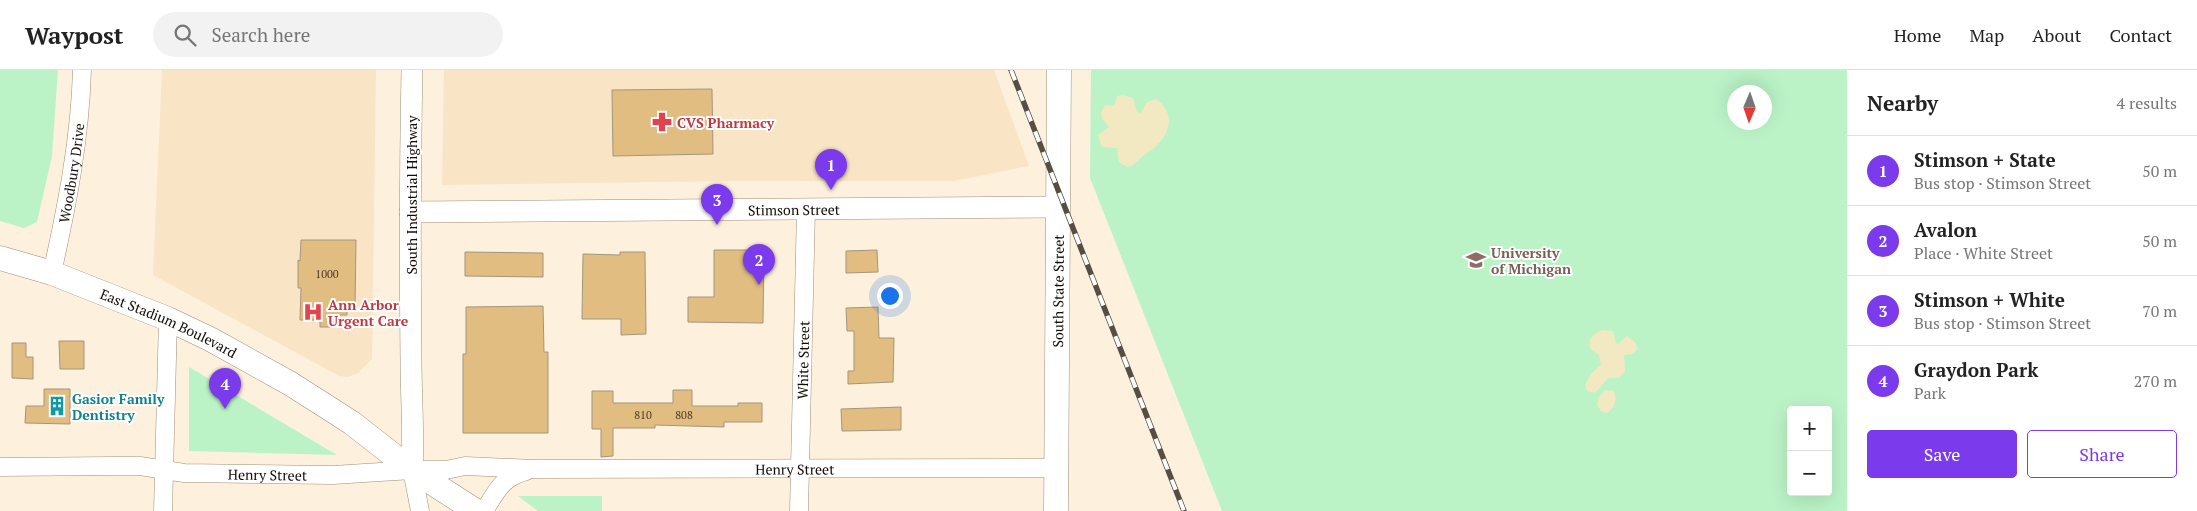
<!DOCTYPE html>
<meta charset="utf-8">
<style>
body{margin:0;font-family:"PT Serif",serif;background:#f2f2f2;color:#222}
.controls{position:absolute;right:15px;bottom:15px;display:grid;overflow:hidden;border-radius:5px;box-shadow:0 5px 20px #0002}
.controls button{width:45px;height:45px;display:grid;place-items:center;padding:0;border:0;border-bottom:1px solid #e0e0e0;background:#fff;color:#222;font:25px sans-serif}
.compass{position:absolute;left:1727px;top:15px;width:45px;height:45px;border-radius:50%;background:#fff;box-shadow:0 5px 20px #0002;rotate:182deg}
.you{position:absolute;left:889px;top:225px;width:18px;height:18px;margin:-12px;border:4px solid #fff;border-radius:50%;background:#1a73e8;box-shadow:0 0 0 8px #1a73e833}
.badge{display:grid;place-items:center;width:32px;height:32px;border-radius:50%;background:#7c3aed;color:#fff;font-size:16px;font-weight:700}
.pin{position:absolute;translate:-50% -41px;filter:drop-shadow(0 1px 2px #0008)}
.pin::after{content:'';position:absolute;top:26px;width:18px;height:15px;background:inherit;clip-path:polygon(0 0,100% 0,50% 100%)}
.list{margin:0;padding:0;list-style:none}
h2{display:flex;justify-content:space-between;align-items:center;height:65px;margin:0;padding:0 20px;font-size:21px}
h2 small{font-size:16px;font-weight:400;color:#767676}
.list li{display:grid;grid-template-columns:32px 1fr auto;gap:15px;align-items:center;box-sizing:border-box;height:70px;padding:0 20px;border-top:1px solid #e0e0e0}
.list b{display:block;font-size:19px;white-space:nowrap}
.list p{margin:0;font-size:16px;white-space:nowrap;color:#767676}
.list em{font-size:16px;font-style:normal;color:#767676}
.actions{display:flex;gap:10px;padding:15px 20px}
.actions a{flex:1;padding:11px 0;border:1px solid #7c3aed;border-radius:5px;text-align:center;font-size:18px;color:#7c3aed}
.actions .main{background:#7c3aed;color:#fff}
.icon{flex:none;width:28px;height:28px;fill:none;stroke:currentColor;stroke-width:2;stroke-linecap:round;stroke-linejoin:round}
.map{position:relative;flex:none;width:1847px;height:441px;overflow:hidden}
header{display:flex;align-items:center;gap:30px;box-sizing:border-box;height:70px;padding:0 25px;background:#fff;border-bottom:1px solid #e0e0e0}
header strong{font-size:24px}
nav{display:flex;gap:28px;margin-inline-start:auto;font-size:18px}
.search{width:350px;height:45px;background:#f2f2f2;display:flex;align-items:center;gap:12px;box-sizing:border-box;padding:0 18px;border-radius:28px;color:#767676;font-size:19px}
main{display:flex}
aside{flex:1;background:#fff}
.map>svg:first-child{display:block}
.built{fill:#f9e5c5}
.green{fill:#bbf3c7;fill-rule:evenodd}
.sand{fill:#f2e9c3}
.building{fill:#e2bd81;stroke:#a3957e}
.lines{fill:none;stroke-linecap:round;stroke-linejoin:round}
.minor-casing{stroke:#9e8f78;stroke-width:19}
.tertiary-casing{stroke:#9e8f78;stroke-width:22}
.secondary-casing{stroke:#9e8f78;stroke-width:25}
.minor{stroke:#fff;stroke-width:18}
.tertiary{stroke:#fff;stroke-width:21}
.secondary{stroke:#fff;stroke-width:24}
.rail-casing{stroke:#564e43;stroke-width:5.5}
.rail{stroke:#fff;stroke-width:4;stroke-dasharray:11;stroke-linecap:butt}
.labels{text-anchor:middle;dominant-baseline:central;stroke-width:4;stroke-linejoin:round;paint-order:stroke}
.number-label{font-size:11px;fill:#463824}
.health-label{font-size:14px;font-weight:bold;fill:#be3a42;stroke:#fff;text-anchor:start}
.street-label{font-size:14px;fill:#120c05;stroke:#fff}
.education-label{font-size:14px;font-weight:bold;fill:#785e54;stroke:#fff;text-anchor:start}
.culture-label{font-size:14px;font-weight:bold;fill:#0d838f;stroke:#fff;text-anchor:start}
</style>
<header>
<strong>Waypost</strong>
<div class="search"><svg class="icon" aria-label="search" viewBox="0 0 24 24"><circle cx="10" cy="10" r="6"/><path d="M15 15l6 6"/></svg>Search here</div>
<nav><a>Home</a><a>Map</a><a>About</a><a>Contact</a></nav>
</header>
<main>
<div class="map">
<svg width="1847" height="441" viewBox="0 0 1847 441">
<rect width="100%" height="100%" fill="#fdf0dc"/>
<path class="built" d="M162,0H376L372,289L358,303L348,307L339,306L153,205Z
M444,0H994L1029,96L954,111H731L442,115Z"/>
<path class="green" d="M0,0H58L52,86L37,152L24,158L0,151Z
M1091,0H1847V441H1222L1090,108ZM1734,22H1764V52H1734ZM1791,340H1828V422H1791Z
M189,297L337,385L189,381Z
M518,426H602V441H538Z"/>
<path class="sand" d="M1123,25L1133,28L1137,41L1140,44L1147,32L1156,29C1175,42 1171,62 1156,76C1152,80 1147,82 1143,86C1137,91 1136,95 1127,97L1119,92L1117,78L1102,77L1098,65L1109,57L1102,49L1101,43L1105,35L1112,36L1115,34L1117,26Z
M1603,260L1613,261L1616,273L1618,274L1627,266L1635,272L1638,279L1632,284L1624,285L1625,301L1619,308H1608L1595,323L1587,321L1585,315L1591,304L1601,294L1599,285L1590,278C1587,268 1595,263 1603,260Z
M1605,320L1614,321C1617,330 1615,338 1607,343L1601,341L1597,335L1599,327Z"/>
<path class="building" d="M712,19L713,84L613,86L612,20Z
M301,170H356L355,238L347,237V245H337L336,257H320V250H300L301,218H298V190L300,191Z
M714,180H764L763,253L688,252V227H714Z
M877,180L878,202L846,203V181Z
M465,182L543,183V207L465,206Z
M620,182H645L646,264L621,265V249H582L583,184L620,185Z
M543,236L544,282H548V363H463V284H466V237Z
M878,237L879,268H894L893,312L848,314V301H854V261H847L846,238Z
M59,271H84V299H60Z
M12,273H26V287H33V309L12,308Z
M44,319H70V354L25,353L26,336H44Z
M673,320H692V336H738V333H762V352H724V357L655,355V358H613V386L601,387V359H592V321H613V333H673Z
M901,337V360L842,361L841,339Z"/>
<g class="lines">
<defs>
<g id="minor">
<path id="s1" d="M52,203C67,136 80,69 82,0"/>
<path id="s2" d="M0,397L112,396H140L184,403L333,405L412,400H446L465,396L534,399L1057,398"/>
<path d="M412,400L420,441"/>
<path d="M163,441L168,249"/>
<path d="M484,441C497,421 501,408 526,401"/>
<path id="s3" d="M799,441L806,139"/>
</g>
<g id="tertiary">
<path d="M412,0C410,97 410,193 411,290C411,326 414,363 412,400"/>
<path id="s4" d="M410,142L1058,137"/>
</g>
<g id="secondary">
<path id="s5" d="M0,188L52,203L168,249L210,269L291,314L352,353L412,400L476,441"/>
<path id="s6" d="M1056,441L1059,0"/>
</g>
</defs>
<use href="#minor" class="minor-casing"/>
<use href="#tertiary" class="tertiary-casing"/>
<use href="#secondary" class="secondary-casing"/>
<use href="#minor" class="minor"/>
<use href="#tertiary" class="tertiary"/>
<use href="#secondary" class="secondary"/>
<defs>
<path id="rail" d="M1011,0L1184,441"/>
</defs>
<use href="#rail" class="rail-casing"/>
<use href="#rail" class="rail"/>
</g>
<defs>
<symbol id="pharmacy-bare" viewBox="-9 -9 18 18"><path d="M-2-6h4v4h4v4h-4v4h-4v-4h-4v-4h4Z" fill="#e0444e" stroke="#fff" stroke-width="2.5" paint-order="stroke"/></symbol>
<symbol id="university-bare" viewBox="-9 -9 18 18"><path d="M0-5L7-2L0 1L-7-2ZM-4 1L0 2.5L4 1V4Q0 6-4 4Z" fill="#8d6e63" stroke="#fff" stroke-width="2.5" paint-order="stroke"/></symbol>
<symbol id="hospital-bare" viewBox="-9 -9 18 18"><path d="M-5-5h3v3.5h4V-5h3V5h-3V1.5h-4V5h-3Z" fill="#e0444e" stroke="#fff" stroke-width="2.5" paint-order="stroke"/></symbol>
<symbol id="building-bare" viewBox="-9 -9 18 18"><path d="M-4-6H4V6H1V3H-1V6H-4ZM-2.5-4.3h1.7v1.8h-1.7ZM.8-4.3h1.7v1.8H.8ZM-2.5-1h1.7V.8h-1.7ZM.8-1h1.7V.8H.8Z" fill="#0f9aa8" stroke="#fff" stroke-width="2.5" paint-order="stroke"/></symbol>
</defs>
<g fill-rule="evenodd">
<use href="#pharmacy-bare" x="648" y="38" width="28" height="28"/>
<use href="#university-bare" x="1462" y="176" width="28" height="28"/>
<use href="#hospital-bare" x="299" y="228" width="28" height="28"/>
<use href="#building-bare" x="43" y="322" width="28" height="28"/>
</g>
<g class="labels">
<g class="number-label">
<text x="327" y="204">1000</text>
<text x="643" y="345">810</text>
<text x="684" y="345">808</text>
</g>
<g class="health-label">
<text x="677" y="52">CVS Pharmacy</text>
<text x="328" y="234">Ann Arbor<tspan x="328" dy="16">Urgent Care</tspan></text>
</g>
<g class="street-label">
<text stroke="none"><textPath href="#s1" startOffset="102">Woodbury Drive</textPath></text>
<text transform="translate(411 125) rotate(-90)">South Industrial Highway</text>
<text stroke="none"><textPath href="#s4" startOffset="384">Stimson Street</textPath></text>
<text stroke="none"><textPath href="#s6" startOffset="220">South State Street</textPath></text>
<text stroke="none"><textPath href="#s5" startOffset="181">East Stadium Boulevard</textPath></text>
<text stroke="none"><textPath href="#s3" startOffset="151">White Street</textPath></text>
<text stroke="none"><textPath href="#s2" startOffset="796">Henry Street</textPath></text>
<text stroke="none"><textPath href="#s2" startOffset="268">Henry Street</textPath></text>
</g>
<g class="education-label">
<text x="1491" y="182">University<tspan x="1491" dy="16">of Michigan</tspan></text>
</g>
<g class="culture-label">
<text x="72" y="328">Gasior Family<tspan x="72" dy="16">Dentistry</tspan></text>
</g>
</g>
</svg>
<div class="controls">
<button>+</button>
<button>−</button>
</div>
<svg class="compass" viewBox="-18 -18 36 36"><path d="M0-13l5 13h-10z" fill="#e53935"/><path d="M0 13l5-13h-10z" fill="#767676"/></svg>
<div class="you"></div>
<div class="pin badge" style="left:831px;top:120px">1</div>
<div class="pin badge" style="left:759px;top:215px">2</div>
<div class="pin badge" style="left:717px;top:155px">3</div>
<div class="pin badge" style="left:225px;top:339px">4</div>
</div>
<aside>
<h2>Nearby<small>4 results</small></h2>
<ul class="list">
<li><span class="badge">1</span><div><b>Stimson + State</b><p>Bus stop · Stimson Street</p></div><em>50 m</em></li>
<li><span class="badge">2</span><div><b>Avalon</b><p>Place · White Street</p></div><em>50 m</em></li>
<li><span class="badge">3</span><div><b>Stimson + White</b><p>Bus stop · Stimson Street</p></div><em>70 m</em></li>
<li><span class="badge">4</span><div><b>Graydon Park</b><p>Park</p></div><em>270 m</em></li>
</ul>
<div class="actions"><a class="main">Save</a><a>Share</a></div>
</aside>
</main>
